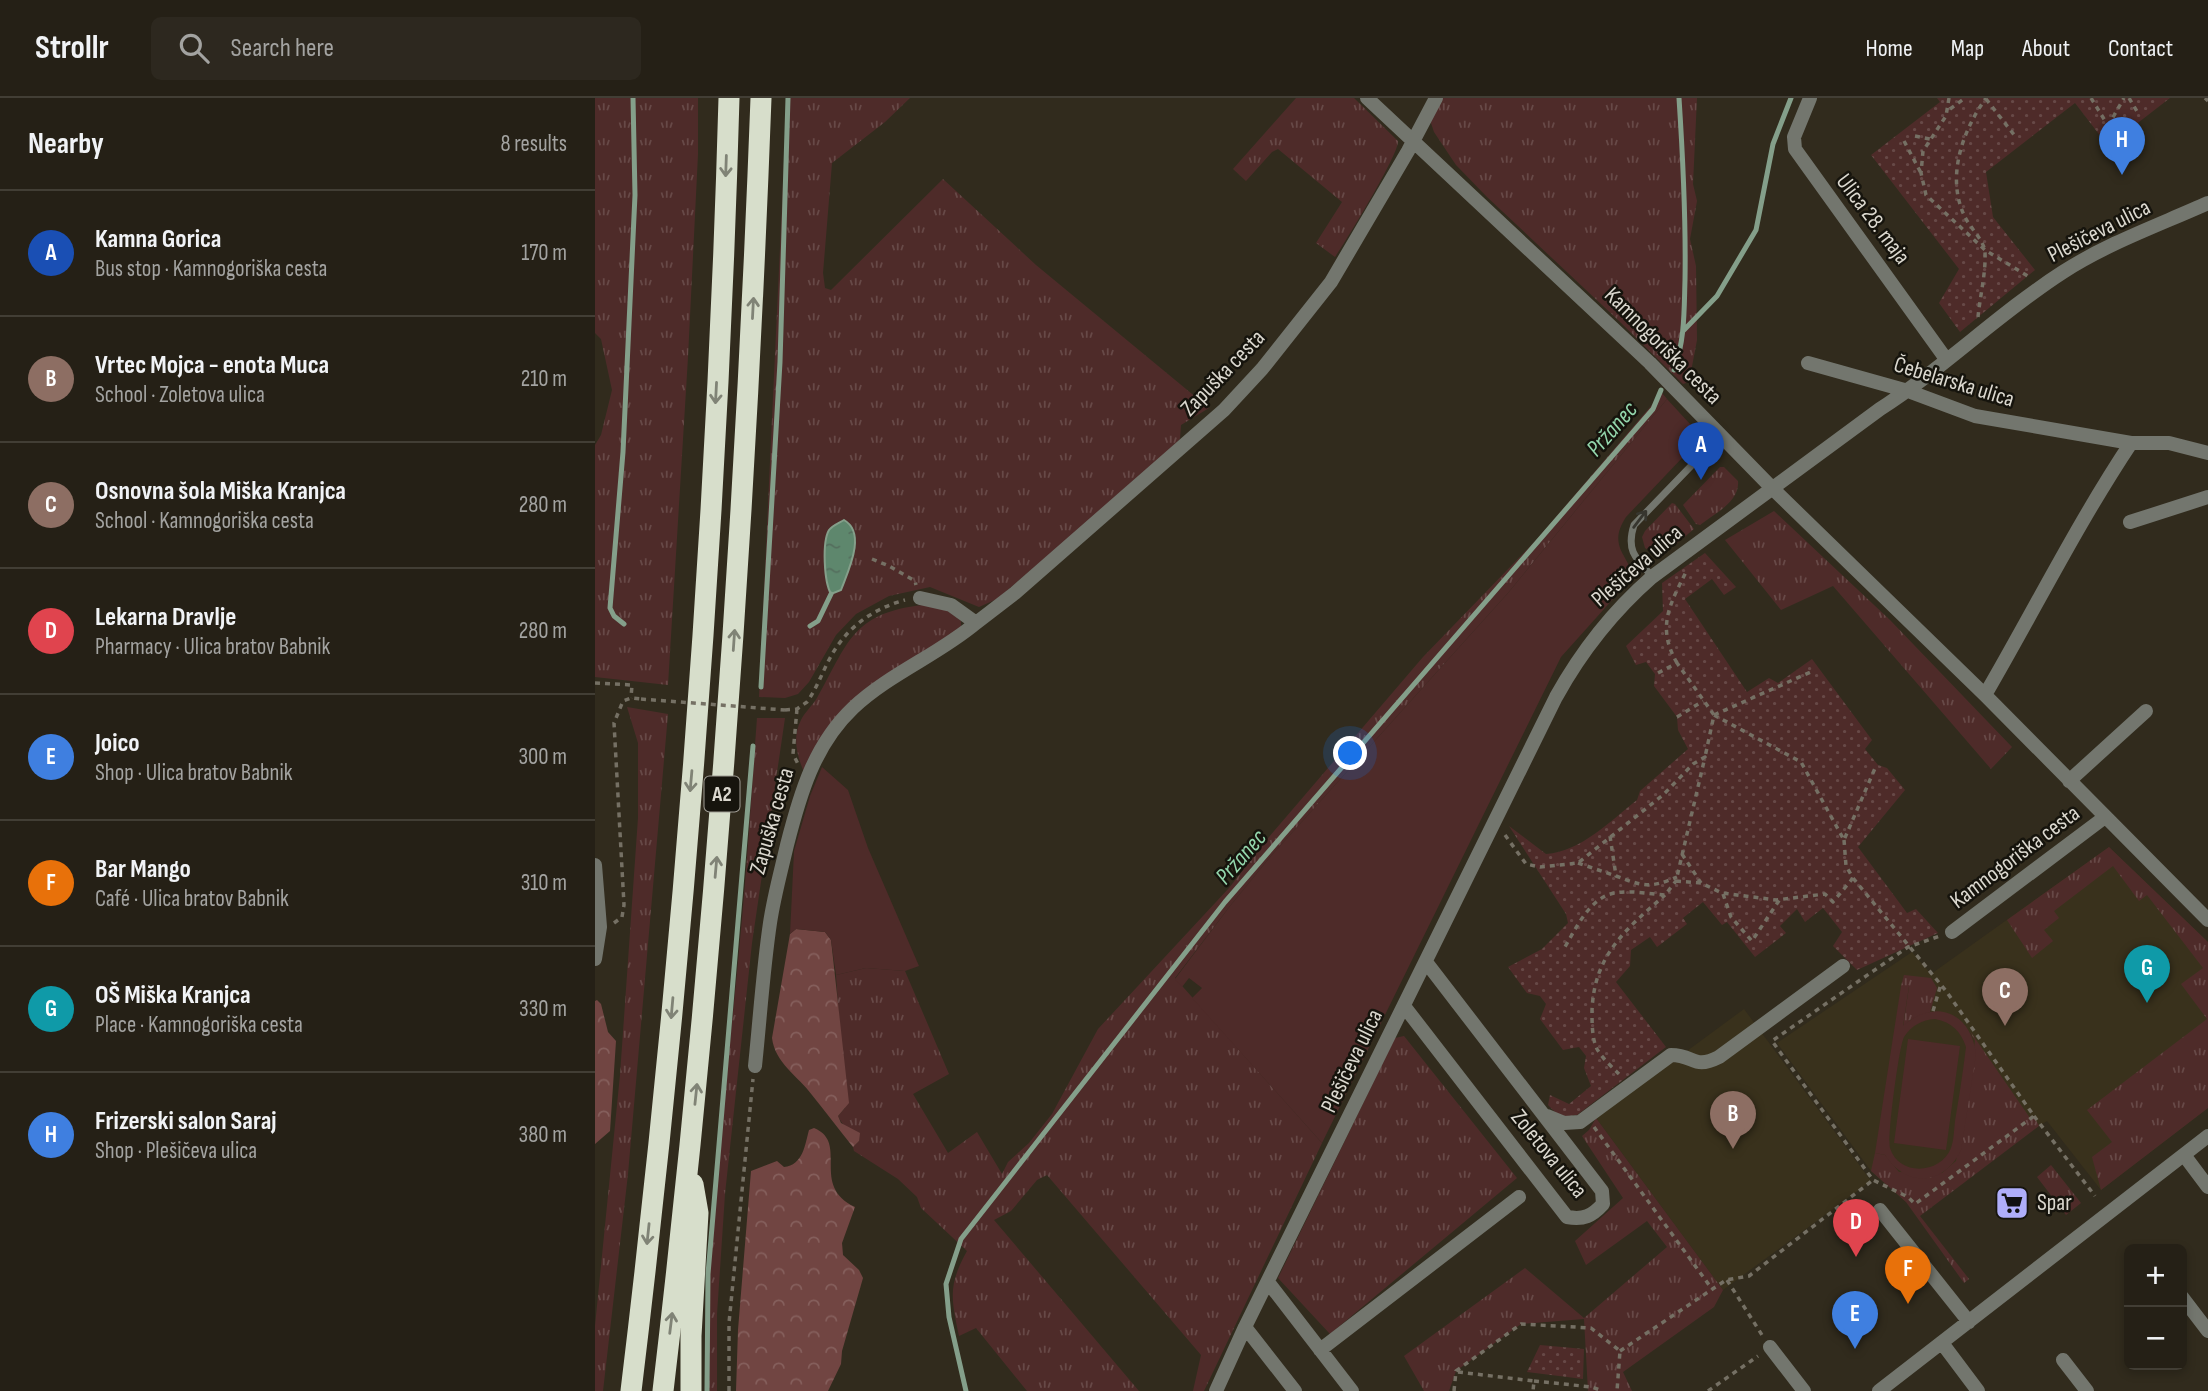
<!DOCTYPE html>
<meta charset="utf-8">
<style>
body{margin:0;font-family:"Sofia Sans Condensed",sans-serif;background:#2d281f;color:#f1f3f6}
.controls{position:absolute;right:21px;bottom:21px;display:grid;overflow:hidden;border-radius:10px;box-shadow:0 4px 10px #0003}
.controls button{width:63px;height:63px;display:grid;place-items:center;padding:0;border:0;border-bottom:2px solid #423e35;background:#252016;color:#f1f3f6;font:35px sans-serif}
.you{position:absolute;left:756px;top:656px;width:24px;height:24px;margin:-18px;border:5px solid #fff;border-radius:50%;background:#1a73e8;box-shadow:0 0 0 10px #1a73e833}
.badge{display:grid;place-items:center;width:46px;height:46px;border-radius:50%;background:#afaefa;color:#fff;font-size:23px;font-weight:700}
.pin{position:absolute;translate:-50% -58px;filter:drop-shadow(0 2px 4px #0008)}
.pin::after{content:'';position:absolute;top:37px;width:24px;height:21px;background:inherit;clip-path:polygon(0 0,100% 0,50% 100%)}
.list{margin:0;padding:0;list-style:none}
h2{display:flex;justify-content:space-between;align-items:center;height:91px;margin:0;padding:0 28px;font-size:30px}
h2 small{font-size:23px;font-weight:400;color:#a3a3a1}
.list li{display:grid;grid-template-columns:46px 1fr auto;gap:21px;align-items:center;box-sizing:border-box;height:126px;padding:0 28px;border-top:2px solid #423e35}
.list b{display:block;font-size:26px;white-space:nowrap}
.list p{margin:0;font-size:23px;white-space:nowrap;color:#a3a3a1}
.list em{font-size:23px;font-style:normal;color:#a3a3a1}
.icon{flex:none;width:38px;height:38px;fill:none;stroke:currentColor;stroke-width:2;stroke-linecap:round;stroke-linejoin:round}
.map{position:relative;flex:none;width:1613px;height:1293px;overflow:hidden}
header{display:flex;align-items:center;gap:42px;box-sizing:border-box;height:98px;padding:0 35px;background:#252016;border-bottom:2px solid #423e35}
header strong{font-size:33px}
nav{display:flex;gap:38px;margin-inline-start:auto;font-size:24px}
.search{width:490px;height:63px;background:#2d281f;display:flex;align-items:center;gap:18px;box-sizing:border-box;padding:0 24px;border-radius:10px;color:#a3a3a1;font-size:26px}
main{display:flex}
aside{flex:1;background:#252016}
.map>svg:first-child{display:block}
.built{fill:#39311c}
.grass{fill:url(#grass-tufts)}
.forest{fill:url(#forest-crowns)}
.park{fill:url(#park-dots)}
.garden{fill:#4e2b29;fill-rule:evenodd}
.water{fill:url(#water-ripples);stroke:#849f8a;stroke-width:2}
.lines{fill:none;stroke-linecap:round;stroke-linejoin:round}
.stream{stroke:#849f8a;stroke-width:5}
.path{stroke:#757064;stroke-width:3.5;stroke-dasharray:5 5;stroke-linecap:butt}
.service{stroke:#73766e;stroke-width:7}
.minor{stroke:#73766e;stroke-width:14}
.motorway{stroke:#d7decb;stroke-width:21}
.path-bridge{stroke:#757064;stroke-width:3.5;stroke-dasharray:5 5;stroke-linecap:butt}
.oneway{stroke:#808376}
.oneway2{stroke:#37362f}
.labels{text-anchor:middle;dominant-baseline:central;stroke-width:5;stroke-linejoin:round;paint-order:stroke}
.shield{fill:#16140d;stroke:#a09d95;stroke-width:2}
.shield-label{font-size:21px;font-weight:bold;fill:#dbd8cf}
.street-label{font-size:23px;fill:#dbd8cf;stroke:#16140d}
.poi-label{font-size:23px;fill:#dbd8cf;stroke:#16140d;text-anchor:start}
.water-label{font-size:24px;font-style:italic;fill:#94d7ad;stroke:#16140d}
</style>
<header>
<strong>Strollr</strong>
<div class="search"><svg class="icon" aria-label="search" viewBox="0 0 24 24"><circle cx="10" cy="10" r="6"/><path d="M15 15l6 6"/></svg>Search here</div>
<nav><a>Home</a><a>Map</a><a>About</a><a>Contact</a></nav>
</header>
<main>
<aside>
<h2>Nearby<small>8 results</small></h2>
<ul class="list">
<li><span class="badge" style="background:#1a4fb4">A</span><div><b>Kamna Gorica</b><p>Bus stop · Kamnogoriška cesta</p></div><em>170 m</em></li>
<li><span class="badge" style="background:#8d6e63">B</span><div><b>Vrtec Mojca - enota Muca</b><p>School · Zoletova ulica</p></div><em>210 m</em></li>
<li><span class="badge" style="background:#8d6e63">C</span><div><b>Osnovna šola Miška Kranjca</b><p>School · Kamnogoriška cesta</p></div><em>280 m</em></li>
<li><span class="badge" style="background:#e0444e">D</span><div><b>Lekarna Dravlje</b><p>Pharmacy · Ulica bratov Babnik</p></div><em>280 m</em></li>
<li><span class="badge" style="background:#3f7fe0">E</span><div><b>Joico</b><p>Shop · Ulica bratov Babnik</p></div><em>300 m</em></li>
<li><span class="badge" style="background:#e8710a">F</span><div><b>Bar Mango</b><p>Café · Ulica bratov Babnik</p></div><em>310 m</em></li>
<li><span class="badge" style="background:#0f9aa8">G</span><div><b>OŠ Miška Kranjca</b><p>Place · Kamnogoriška cesta</p></div><em>330 m</em></li>
<li><span class="badge" style="background:#3f7fe0">H</span><div><b>Frizerski salon Saraj</b><p>Shop · Plešičeva ulica</p></div><em>380 m</em></li>
</ul>
</aside>
<div class="map">
<svg width="1613" height="1293" viewBox="0 0 1613 1293">
<defs>
<pattern id="grass-tufts" width="24" height="20" patternUnits="userSpaceOnUse" patternTransform="scale(1.75)"><rect width="24" height="20" fill="#4e2b29"/><path d="M3 7l-1-3M5 7V3M7 7l1-3M15 17l-1-3M17 17v-4M19 17l1-3" fill="none" stroke="#674947"/></pattern>
<pattern id="forest-crowns" width="20" height="18" patternUnits="userSpaceOnUse" patternTransform="scale(1.75)"><rect width="20" height="18" fill="#714542"/><path d="M2 6a3 3 0 1 1 6 0M12 15a3 3 0 1 1 6 0" fill="none" stroke="#855f5c"/></pattern>
<pattern id="park-dots" width="8" height="8" patternUnits="userSpaceOnUse" patternTransform="scale(1.75)"><rect width="8" height="8" fill="#4e2b29"/><path d="M2 2h.1M6 6h.1" fill="none" stroke="#674947" stroke-width="1.8" stroke-linecap="round"/></pattern>
<pattern id="water-ripples" width="26" height="14" patternUnits="userSpaceOnUse" patternTransform="scale(1.75)"><rect width="26" height="14" fill="#5e876d"/><path d="M2 4q2-2 4 0t4 0M15 11q2-2 4 0t4 0" fill="none" stroke="#546e5d"/></pattern>
</defs>
<rect width="100%" height="100%" fill="#312b1d"/>
<path class="built" d="M1514,749L1613,844V1010L1506,1092L1452,1023L1444,1028L1439,1018L1317,1108L1311,1104L1276,1073L1182,945L1317,854L1336,876Z
M1149,911L1276,1083L1128,1192L1001,1020Z"/>
<path class="grass" d="M0,0H103V56L93,259L73,587L0,579V347L6,337L17,292L6,241L0,235Z
M192,0H315L290,24L237,65L228,175L230,190L236,192L348,81L441,167L614,310L586,327L585,341L548,377L402,501L384,509L335,489L294,498L261,516L241,537L214,584L203,596L190,600L164,599Z
M701,0H759L803,43C804,56 751,143 740,159L721,145L747,104L683,51L677,54L651,83L638,71Z
M846,0H1102L1098,86L1102,103L1095,141L1101,168L1102,242L1094,284L1088,286L1023,222L892,99L861,67L839,34L835,22Z
M1067,295L1072,301L913,495L676,758L635,808L580,880L727,1045L609,1293H598L606,1257L452,1077L442,1082L416,1113L399,1122L544,1293H432L381,1230L364,1238C356,1200 353,1187 372,1153L326,1110L322,1099L303,1081L259,1053L258,1049L264,1043C257,1034 247,1028 243,1018L250,1010L241,877L271,870L310,873L354,976L318,996L353,1055L382,1034L407,1076L413,1064L434,1045L457,1016L503,931L634,790L674,739L828,559L942,441Z
M1125,369H1129L1143,383C1145,404 1120,415 1105,427L1101,426L1088,407Z
M1077,405L1080,406L1099,431C1085,442 1067,463 1050,450L1047,439L1050,433Z
M1179,413L1295,522L1417,649L1396,671L1238,488L1186,512L1130,442Z
M328,507L353,513L366,523V530L279,586L209,674C202,658 197,639 206,622C210,614 217,608 222,600C253,546 256,515 328,507Z
M32,609L73,616L33,1076L8,1293H0V1228L25,977L43,720V645Z
M162,620H190L157,845L130,1096L122,1216V1293H112C111,1135 133,979 147,821C153,754 157,687 162,620Z
M1514,749L1613,844V1010L1506,1092L1497,1059L1517,1044L1492,1012L1612,921L1586,886L1608,870L1552,797L1544,803L1518,768L1459,813L1464,820L1449,832L1458,843L1437,860L1412,822Z
M1309,877L1336,880L1342,890L1335,914L1315,922L1308,930L1314,889L1306,888Z
M1375,933L1435,1020L1439,1018L1444,1028L1325,1118L1374,1181L1369,1185L1311,1104L1276,1073L1280,1055L1290,1057L1304,1074L1347,1075L1361,1063L1380,943Z
M809,938L922,1080L735,1236L683,1180L800,940Z
M1001,1020L1128,1192L1119,1209L1028,1274L1037,1293H993L989,1221L926,1226L861,1273L854,1293H829L809,1258L930,1170L989,1220L1072,1149L1052,1123L991,1167L980,1143L1028,1100L987,1038L994,1032Z
M1456,1067L1486,1105L1471,1117L1442,1079Z"/>
<path class="forest" d="M201,831L230,834L236,842L254,1005L243,1018L246,1025L265,1035L264,1043L258,1049C244,1032 231,1014 217,997C203,978 180,965 177,940L195,836Z
M2,902L6,906L13,934L21,943L15,1033L0,1046V903Z
M219,1030C255,1045 214,1087 260,1109L247,1145L248,1157L264,1172L268,1180L247,1253L246,1266L233,1293H141L143,1232L156,1073L182,1063L189,1069C208,1067 210,1047 214,1032Z"/>
<path class="park" d="M1342,0H1575L1513,48L1480,5L1391,74L1398,119L1440,172L1365,234L1344,205L1364,171L1276,57L1345,4Z
M1110,455L1141,489L1129,497L1117,481L1090,501L1152,594L1174,580L1183,585L1217,561L1277,642L1270,651L1283,667L1292,670L1310,692L1263,749L1312,815L1321,811L1343,835L1262,872L1238,848L1247,834L1228,810L1210,824L1202,811L1185,828L1191,835L1160,859L1132,824L1127,827L1108,804L1088,820L1092,826L1062,849L1055,839L1036,852L1035,868L1021,884L1071,949L982,1017L965,1019L953,1007L955,997L974,1006L996,988L989,970L991,958L984,949L968,952L945,921L951,906L945,898L932,895L913,869L947,851L973,825L971,816L914,728L951,756C987,753 1015,723 1042,702L1045,693L1093,651L1083,632L1082,619L1059,588L1060,576L1051,564L1041,567L1031,548L1068,513L1067,485Z
M945,1247L989,1251L988,1281L932,1274Z"/>
<path class="garden" d="M1072,301L1107,339L1031,419C1010,451 1039,459 1036,481L966,559L727,1045L597,900L607,890L594,880L587,889L580,881L635,808L676,758L913,495Z
M227,669L253,692L273,750L324,868L310,873L271,870L241,877L236,842L230,834L201,831L195,836L199,753L215,698Z
M1306,888H1314L1308,928C1340,899 1377,915 1381,957L1366,1052C1349,1088 1311,1090 1290,1057L1280,1055ZM1340,921C1357,924 1366,934 1371,949C1368,974 1364,999 1360,1023C1359,1031 1359,1042 1356,1050C1346,1076 1304,1079 1295,1050C1292,1040 1304,948 1309,939C1317,927 1327,922 1340,921Z
M1313,941L1365,948L1351,1052L1299,1045Z"/>
<path class="water" d="M249,422C272,435 253,473 246,492L236,496C229,484 227,444 234,432C238,427 244,425 249,422Z"/>
<g class="lines">
<path class="stream" d="M1089,232L1122,198L1161,132L1178,46L1196,0
M1079,272C1090,242 1089,213 1090,182C1091,121 1088,61 1084,0
M29,526L19,518L15,510L28,354L40,97L38,0
M215,528L223,523L236,496
M166,589L185,264L193,0
M112,1293L113,1176L158,648
M371,1293L354,1219L351,1186L366,1141L630,804L1058,311L1066,292"/>
<path class="path" d="M1354,0L1351,18L1328,53L1326,75L1331,97L1390,152L1436,180
M1496,0L1517,34
M1534,0L1543,15
M1610,0L1613,3
M1391,1L1420,38
M1355,11L1370,0
M1513,28L1529,0
M1320,38L1335,41
M1309,43L1326,75
M1383,219C1385,198 1391,175 1390,154C1389,142 1374,129 1369,117C1351,78 1368,32 1391,0
M277,461L294,468L320,483L321,487
M1082,565C1061,529 1075,506 1092,472
M1063,575L1082,565L1119,617L1110,659
M0,585L37,587L36,600
M202,611L198,656L203,666
M190,612L202,611L212,604C222,590 227,575 235,560C251,530 277,511 310,502
M1119,617L1206,664L1249,742L1281,668
M1119,617L1218,573
M1082,619L1108,603
M910,737L931,766L945,769L983,765L1068,697L1098,666L1110,659L1081,783L1070,797C1055,796 1035,792 1020,795C994,799 980,833 968,852
M1015,738L1021,778C1048,788 1054,791 1082,779
M1249,742L1251,768L1258,780L1351,893L1439,1018L1320,1106L1313,1099L1278,1082L1177,943L1313,849L1345,838
M1087,756L1106,785
M983,765L1021,778
M1081,783L1106,785L1127,795L1181,802L1230,796L1238,804L1258,780
M1128,796L1136,819L1157,843L1185,801
M19,825L27,819L29,807L19,625L28,603L36,600L46,601
M1338,913L1346,886
M1024,976C1017,969 1007,960 1002,951C997,941 997,925 997,913C999,857 1030,832 1070,797
M1439,1018L1500,1098
M999,1029L1117,1191
M1132,1182L1167,1237
M1025,1253L1131,1182L1154,1178L1278,1082
M863,1274L939,1283L938,1293
M939,1283L997,1289L1007,1293
M134,1293V1225L158,981
M859,1293L861,1273L926,1226L996,1230L1025,1253L1022,1293
M1113,1293L1163,1258"/>
<path class="service" d="M1057,478C1040,460 1031,452 1039,427L1125,338"/>
<path class="minor" d="M772,0L1055,265L1177,390L1390,597L1613,822
M1215,0L1199,39L1200,51L1351,261
M1213,265L1313,293L1380,318L1536,345H1574L1613,355
M1535,424L1613,399
M325,500L356,507L381,525L420,495L629,312L667,271L736,184L813,53L841,0
M1390,597C1439,513 1482,426 1536,345
M1474,683L1551,613
M0,767L5,829L0,861
M1357,834L1510,719
M809,908L972,1119C989,1122 997,1118 1008,1106L1007,1093L831,864
M160,968C165,920 168,872 175,825C179,798 186,773 192,747C205,696 219,647 258,610C294,576 343,557 381,525
M952,1018L969,1025L985,1024L1076,957C1100,957 1098,972 1124,959L1248,868
M1589,1057L1613,1089
M1285,1112L1374,1224
M673,1184L757,1293
M1587,1199L1613,1233
M650,1229L700,1293
M1347,1245L1383,1293
M1175,1249L1209,1293
M725,1252L924,1099
M1468,1262L1492,1293
M621,1293L650,1229L961,599C987,552 1017,514 1057,479L1285,311C1349,270 1404,215 1468,174C1513,145 1564,127 1613,105
M1284,1293L1613,1038"/>
<path class="motorway" d="M36,1293C88,864 122,432 134,0
M68,1293C119,863 150,432 166,0
M96,1293V1238L103,1115L98,1086"/>
<path class="path-bridge" d="M46,601L190,612"/>
</g>
<defs><path id="oneway-shaft" d="M-6 0H5M1.5-3L5.5 0L1.5 3" fill="none" stroke-width="1.6" stroke-linecap="round" stroke-linejoin="round" transform="scale(1.75)"/></defs>
<g class="oneway">
<use href="#oneway-shaft" transform="translate(131 68) rotate(92)"/>
<use href="#oneway-shaft" transform="translate(158 210) rotate(-87)"/>
<use href="#oneway-shaft" transform="translate(121 295) rotate(93)"/>
<use href="#oneway-shaft" transform="translate(139 542) rotate(-86)"/>
<use href="#oneway-shaft" transform="translate(96 683) rotate(95)"/>
<use href="#oneway-shaft" transform="translate(121 769) rotate(-85)"/>
<use href="#oneway-shaft" transform="translate(77 910) rotate(95)"/>
<use href="#oneway-shaft" transform="translate(101 996) rotate(-84)"/>
<use href="#oneway-shaft" transform="translate(53 1136) rotate(96)"/>
<use href="#oneway-shaft" transform="translate(76 1225) rotate(-83)"/>
</g>
<use class="oneway2" href="#oneway-shaft" transform="translate(1045 421) rotate(-53)"/>
<defs>
<symbol id="supermarket-square" viewBox="-11 -11 22 22"><rect x="-9" y="-9" width="18" height="18" rx="4" fill="#afaefa" stroke="#16140d"/><path d="M-6-5.5h2.5l.6 2H6L4.5 2H-2.5L-4.4-4H-6ZM-1.5 3.2a1.3 1.3 0 1 0 .1 0ZM3 3.2a1.3 1.3 0 1 0 .1 0Z" fill="#111"/></symbol>
</defs>
<g fill-rule="evenodd">
<use href="#supermarket-square" x="1398" y="1086" width="38" height="38"/>
</g>
<g class="labels">
<rect class="shield" x="109.5" y="678.5" width="35" height="35" rx="5"/>
<g class="shield-label">
<text x="127" y="696">A2</text>
</g>
<g class="street-label">
<text transform="translate(1278 121) rotate(53)">Ulica 28. maja</text>
<text transform="translate(1504 133) rotate(-27)">Plešičeva ulica</text>
<text transform="translate(1068 248) rotate(45)">Kamnogoriška cesta</text>
<text transform="translate(628 275) rotate(-46)">Zapuška cesta</text>
<text transform="translate(1359 284) rotate(17)">Čebelarska ulica</text>
<text transform="translate(1042 468) rotate(-41)">Plešičeva ulica</text>
<text transform="translate(177 723) rotate(-74)">Zapuška cesta</text>
<text transform="translate(1420 759) rotate(-37)">Kamnogoriška cesta</text>
<text transform="translate(757 963) rotate(-64)">Plešičeva ulica</text>
<text transform="translate(954 1056) rotate(51)">Zoletova ulica</text>
</g>
<g class="poi-label">
<text x="1442" y="1105">Spar</text>
</g>
<g class="water-label">
<text transform="translate(1017 331) rotate(-49)">Pržanec</text>
<text transform="translate(646 759) rotate(-49)">Pržanec</text>
</g>
</g>
</svg>
<div class="controls">
<button>+</button>
<button>−</button>
</div>
<div class="you"></div>
<div class="pin badge" style="left:1106px;top:382px;background:#1a4fb4">A</div>
<div class="pin badge" style="left:1138px;top:1051px;background:#8d6e63">B</div>
<div class="pin badge" style="left:1410px;top:928px;background:#8d6e63">C</div>
<div class="pin badge" style="left:1261px;top:1159px;background:#e0444e">D</div>
<div class="pin badge" style="left:1260px;top:1251px;background:#3f7fe0">E</div>
<div class="pin badge" style="left:1313px;top:1206px;background:#e8710a">F</div>
<div class="pin badge" style="left:1552px;top:905px;background:#0f9aa8">G</div>
<div class="pin badge" style="left:1527px;top:77px;background:#3f7fe0">H</div>
</div>
</main>
